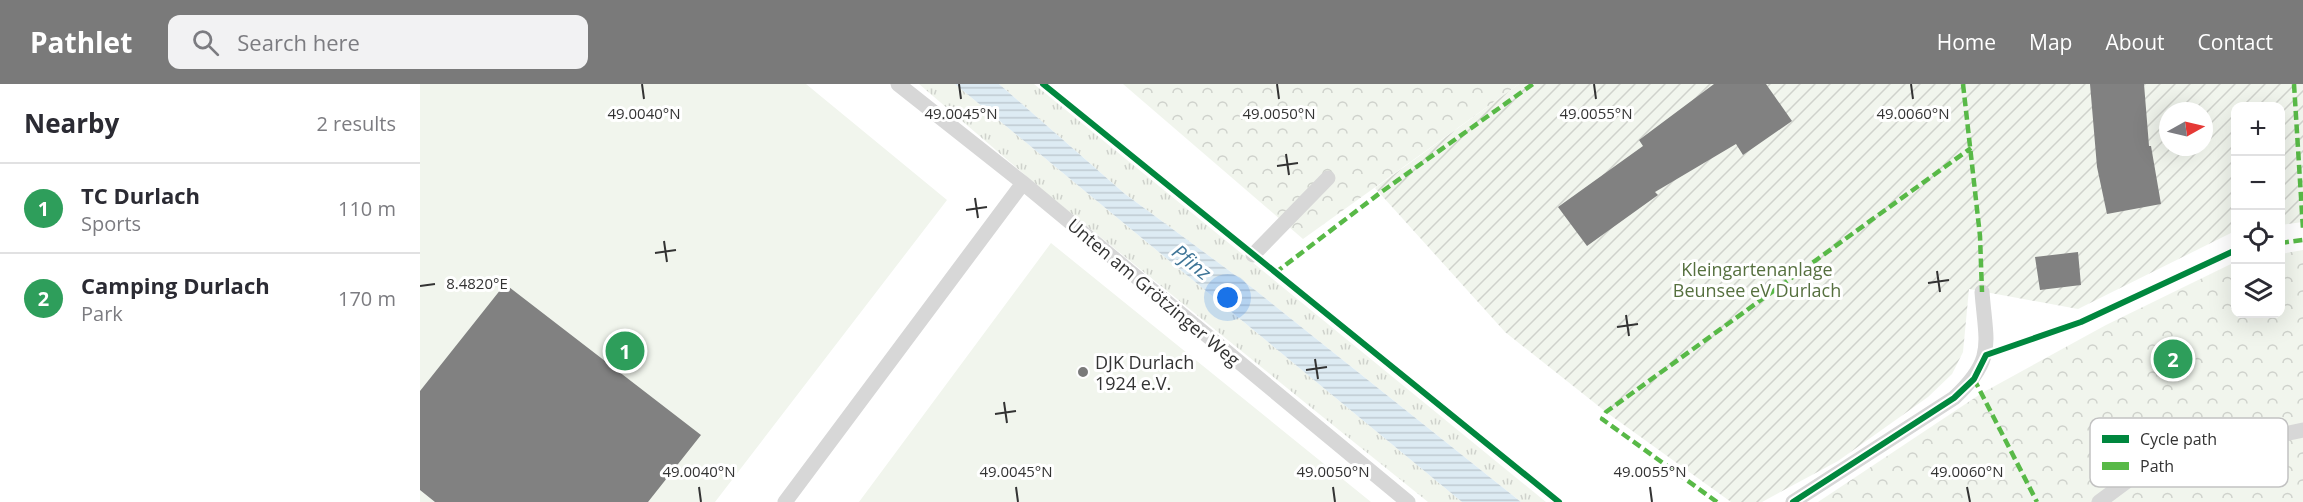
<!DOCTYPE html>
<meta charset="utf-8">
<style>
body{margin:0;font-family:"Open Sans",sans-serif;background:#f2f2f3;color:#2b2b33}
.controls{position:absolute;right:18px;top:18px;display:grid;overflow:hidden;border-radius:12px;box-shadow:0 6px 24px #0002}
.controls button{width:54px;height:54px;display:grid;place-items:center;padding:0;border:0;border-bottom:2px solid #e1e1e2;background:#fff;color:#2b2b33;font:30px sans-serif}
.compass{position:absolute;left:1739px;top:18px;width:54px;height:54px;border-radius:50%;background:#fff;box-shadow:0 6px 24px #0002;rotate:82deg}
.you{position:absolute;left:808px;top:214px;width:21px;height:21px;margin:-15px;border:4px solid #fff;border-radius:50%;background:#1a73e8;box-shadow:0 0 0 9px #1a73e833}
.badge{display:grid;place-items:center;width:39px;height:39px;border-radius:50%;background:#7a7a7a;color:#fff;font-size:20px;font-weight:700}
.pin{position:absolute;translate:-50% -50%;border:3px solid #fff;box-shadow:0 2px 6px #0006}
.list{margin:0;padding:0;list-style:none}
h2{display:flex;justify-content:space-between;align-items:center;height:78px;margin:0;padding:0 24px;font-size:26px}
h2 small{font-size:20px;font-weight:400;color:#7c7c81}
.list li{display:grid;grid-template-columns:39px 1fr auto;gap:18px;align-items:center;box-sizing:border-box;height:90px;padding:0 24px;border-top:2px solid #e1e1e2}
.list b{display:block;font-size:22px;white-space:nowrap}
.list p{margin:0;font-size:20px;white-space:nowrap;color:#7c7c81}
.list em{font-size:20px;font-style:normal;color:#7c7c81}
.icon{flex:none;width:33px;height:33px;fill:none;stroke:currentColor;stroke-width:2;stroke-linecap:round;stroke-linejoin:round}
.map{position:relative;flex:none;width:1883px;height:418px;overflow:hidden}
header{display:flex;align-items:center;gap:36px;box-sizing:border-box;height:84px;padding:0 30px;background:#7a7a7a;color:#fff}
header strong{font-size:28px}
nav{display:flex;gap:33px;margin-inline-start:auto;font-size:21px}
.search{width:420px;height:54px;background:#f2f2f3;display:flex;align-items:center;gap:15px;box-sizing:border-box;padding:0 21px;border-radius:12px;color:#7c7c81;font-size:22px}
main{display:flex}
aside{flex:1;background:#fff}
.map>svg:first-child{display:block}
.grass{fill:url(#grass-tufts)}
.forest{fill:url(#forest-crowns)}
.garden{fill:url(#garden-furrows);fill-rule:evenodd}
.pitch{fill:#f1f5ed}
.water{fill:url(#water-rules)}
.building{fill:#818181}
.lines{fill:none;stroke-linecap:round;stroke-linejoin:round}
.service{stroke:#d7d7d7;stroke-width:15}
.quiet{stroke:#58b947;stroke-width:4.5;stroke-dasharray:9 4.5;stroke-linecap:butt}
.cycleway-casing{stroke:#fff;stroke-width:10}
.cycleway{stroke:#00873e;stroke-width:6}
.ticks{fill:none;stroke:#333;stroke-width:2}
.poi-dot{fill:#7a7a7a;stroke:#fff;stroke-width:2}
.labels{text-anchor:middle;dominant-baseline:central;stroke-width:6;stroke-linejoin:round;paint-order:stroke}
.park-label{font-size:18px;fill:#56703f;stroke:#fff}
.street-label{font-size:18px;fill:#333;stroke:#fff}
.poi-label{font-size:18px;fill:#333;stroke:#fff;text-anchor:start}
.water-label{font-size:20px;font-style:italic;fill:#3f7597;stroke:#fff}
.key{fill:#fff;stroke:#c2c2c2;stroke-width:1.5}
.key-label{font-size:16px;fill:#333}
.ticks-label{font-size:15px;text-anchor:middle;fill:#333;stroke:#fff;stroke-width:6;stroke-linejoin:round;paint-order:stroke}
</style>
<header>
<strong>Pathlet</strong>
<div class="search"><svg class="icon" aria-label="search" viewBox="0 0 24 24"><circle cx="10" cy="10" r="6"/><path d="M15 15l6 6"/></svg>Search here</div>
<nav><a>Home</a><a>Map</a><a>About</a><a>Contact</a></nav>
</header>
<main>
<aside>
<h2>Nearby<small>2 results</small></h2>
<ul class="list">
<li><span class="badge" style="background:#2e9e5b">1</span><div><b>TC Durlach</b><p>Sports</p></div><em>110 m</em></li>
<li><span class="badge" style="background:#2e9e5b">2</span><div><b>Camping Durlach</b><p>Park</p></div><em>170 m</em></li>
</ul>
</aside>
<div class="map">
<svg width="1883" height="418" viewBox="0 0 1883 418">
<defs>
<pattern id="grass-tufts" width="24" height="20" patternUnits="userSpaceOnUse" patternTransform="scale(1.5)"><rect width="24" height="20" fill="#f1f5ed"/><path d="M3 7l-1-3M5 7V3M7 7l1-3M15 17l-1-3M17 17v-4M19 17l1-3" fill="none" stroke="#cfd2cc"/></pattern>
<pattern id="forest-crowns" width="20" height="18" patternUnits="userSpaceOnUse" patternTransform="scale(1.5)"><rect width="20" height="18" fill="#f1f5ed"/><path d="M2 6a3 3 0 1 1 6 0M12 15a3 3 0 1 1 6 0" fill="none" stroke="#cfd2cc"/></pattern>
<pattern id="garden-furrows" width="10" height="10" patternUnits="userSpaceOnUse" patternTransform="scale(1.5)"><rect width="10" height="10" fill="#f1f5ed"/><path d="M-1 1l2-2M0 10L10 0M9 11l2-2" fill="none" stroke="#cfd2cc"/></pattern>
<pattern id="water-rules" width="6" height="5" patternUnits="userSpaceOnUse" patternTransform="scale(1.5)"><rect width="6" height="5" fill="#ddebf3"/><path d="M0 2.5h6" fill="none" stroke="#becad1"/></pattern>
</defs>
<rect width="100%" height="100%" fill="#fff"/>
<path class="grass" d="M499,0H535L1042,418H1008L626,109Z
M579,0H614L1126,418H1101L830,202L705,110Z"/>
<path class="forest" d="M703,0H1099L883,155Z
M1883,166V418H1398L1562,309L1686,241L1815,178L1816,230H1860L1861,170Z"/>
<path class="garden" d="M1099,0H1883V138L1861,141L1860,22H1816L1815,147L1658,225L1549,205L1543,268L1532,290L1508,313L1418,377L1342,418H1311L1186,328L1085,248L955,104ZM1748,27H1784V63H1748Z"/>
<path class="pitch" d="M0,0H386L527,116L295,418H0Z
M631,159L951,418H439Z"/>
<path class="water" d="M535,0H579L705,110L830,202L1101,418H1042Z"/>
<path class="building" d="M1294,0H1346L1372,37L1323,71L1316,60L1235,108L1238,111L1167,162L1138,123L1223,62L1219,56Z
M1670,0H1724L1729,62H1731L1741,120L1687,130L1677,83Z
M1658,168L1661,201L1620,206L1615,173Z
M85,200L281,351L228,418H15L0,406V307Z"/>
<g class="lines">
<path class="service" d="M478,0L603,99L988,418
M833,171L908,94
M365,418L603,99
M1373,418L1534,314C1576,275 1566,260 1562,208
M1679,418L1714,392L1762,372L1883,346"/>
<path class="quiet" d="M1543,0L1560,152L1562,208
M1874,0L1883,145
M1860,159L1883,156
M855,189L960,109L1113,0
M1554,295L1617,418
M1297,418L1182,335L1186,328L1551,64"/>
<defs>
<path id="cycleway" d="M623,0L1139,418
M1373,418L1534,314L1554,295L1566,271L1661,238L1816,166"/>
</defs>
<use href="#cycleway" class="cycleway-casing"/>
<use href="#cycleway" class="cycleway"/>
</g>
<path class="ticks" d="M222,0L224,15M539,0L541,15M857,0L859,15M1174,0L1176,15M1491,0L1493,15M866,70L869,91M857,82L878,79M555,114L558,134M546,126L567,123M244,157L247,178M235,169L256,166M1517,187L1520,208M1508,199L1529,196M0,202L15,200M1206,231L1209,252M1197,243L1218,240M895,275L898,295M886,286L907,283M584,318L587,339M575,330L596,327M279,403L281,418M596,403L598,418M913,403L915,418M1230,403L1232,418M1547,403L1550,418"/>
<circle class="poi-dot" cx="663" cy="288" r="6"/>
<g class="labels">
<g class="park-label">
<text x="1337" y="185">Kleingartenanlage<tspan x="1337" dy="21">Beunsee eV Durlach</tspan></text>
</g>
<g class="street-label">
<text transform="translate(734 208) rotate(40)">Unten am Grötzinger Weg</text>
</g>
<g class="poi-label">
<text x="675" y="278">DJK Durlach<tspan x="675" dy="21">1924 e.V.</tspan></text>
</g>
<g class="water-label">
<text transform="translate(772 178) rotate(39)">Pfinz</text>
</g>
</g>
<rect x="1670" y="334" width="198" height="69" rx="9" class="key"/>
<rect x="1682" y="351" width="27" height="8" fill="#00873e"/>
<rect x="1682" y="378" width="27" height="8" fill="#58b947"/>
<g class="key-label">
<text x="1720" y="361">Cycle path</text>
<text x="1720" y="388">Path</text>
</g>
<g class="ticks-label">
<text x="224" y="35">49.0040°N</text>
<text x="541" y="35">49.0045°N</text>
<text x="859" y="35">49.0050°N</text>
<text x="1176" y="35">49.0055°N</text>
<text x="1493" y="35">49.0060°N</text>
<text x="57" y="205">8.4820°E</text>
<text x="279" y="393">49.0040°N</text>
<text x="596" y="393">49.0045°N</text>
<text x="913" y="393">49.0050°N</text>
<text x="1230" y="393">49.0055°N</text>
<text x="1547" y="393">49.0060°N</text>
</g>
</svg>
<div class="controls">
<button>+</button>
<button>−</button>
<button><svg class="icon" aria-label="locate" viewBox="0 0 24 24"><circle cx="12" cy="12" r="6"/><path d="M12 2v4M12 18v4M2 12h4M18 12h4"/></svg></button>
<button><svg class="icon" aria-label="layers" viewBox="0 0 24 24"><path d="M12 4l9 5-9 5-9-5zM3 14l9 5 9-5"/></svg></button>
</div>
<svg class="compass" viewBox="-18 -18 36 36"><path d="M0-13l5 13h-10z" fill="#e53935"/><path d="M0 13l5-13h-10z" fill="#7c7c81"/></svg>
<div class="you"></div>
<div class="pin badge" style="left:205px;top:267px;background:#2e9e5b">1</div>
<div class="pin badge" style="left:1753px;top:275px;background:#2e9e5b">2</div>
</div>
</main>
